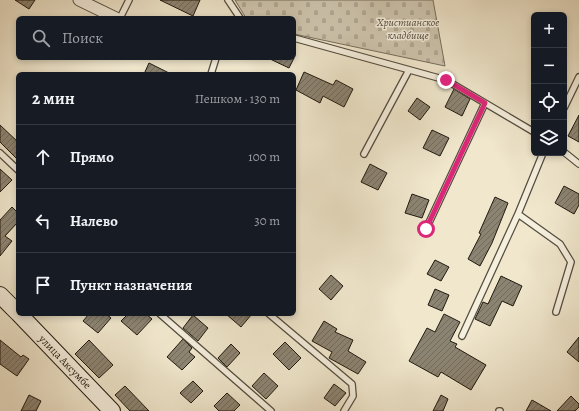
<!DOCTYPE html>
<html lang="ru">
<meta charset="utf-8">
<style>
body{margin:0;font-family:Alegreya,serif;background:#20242c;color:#f1f3f6}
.controls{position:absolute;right:12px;top:12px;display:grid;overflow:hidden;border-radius:6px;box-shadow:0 2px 6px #0003}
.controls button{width:36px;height:36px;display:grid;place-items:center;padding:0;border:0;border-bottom:1px solid #363941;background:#171b24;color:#f1f3f6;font:20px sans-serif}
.stop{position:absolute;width:12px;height:12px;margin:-9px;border:3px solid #db2777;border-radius:50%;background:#fff}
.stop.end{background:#db2777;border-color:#fff;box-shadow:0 1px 4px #0008}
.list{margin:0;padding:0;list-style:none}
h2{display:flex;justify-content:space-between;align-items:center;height:52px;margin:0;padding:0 16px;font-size:17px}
h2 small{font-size:13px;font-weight:400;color:#9ea1a6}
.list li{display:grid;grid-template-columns:26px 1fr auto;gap:12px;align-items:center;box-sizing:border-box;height:64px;padding:0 16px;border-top:1px solid #363941}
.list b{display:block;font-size:15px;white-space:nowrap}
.list em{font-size:13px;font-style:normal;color:#9ea1a6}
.icon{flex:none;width:22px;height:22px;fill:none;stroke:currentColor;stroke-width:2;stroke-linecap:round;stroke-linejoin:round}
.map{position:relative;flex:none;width:579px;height:411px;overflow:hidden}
.search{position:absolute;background:#171b24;box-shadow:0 2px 6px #0003;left:16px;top:16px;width:280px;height:44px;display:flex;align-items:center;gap:10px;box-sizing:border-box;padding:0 14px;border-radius:6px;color:#9ea1a6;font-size:15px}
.panel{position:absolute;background:#171b24;box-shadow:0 2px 6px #0003;left:16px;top:72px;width:280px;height:244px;border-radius:6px}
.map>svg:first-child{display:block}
.cemetery{fill:url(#cemetery-stones);stroke:#766e5e}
.building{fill:url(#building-hatch);stroke:#20190f}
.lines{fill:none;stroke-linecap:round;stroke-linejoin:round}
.service-casing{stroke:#544c3e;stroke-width:8}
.minor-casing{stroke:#544c3e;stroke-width:13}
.secondary-casing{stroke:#20190f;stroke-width:18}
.service{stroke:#f5efde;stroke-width:5.5}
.minor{stroke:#f5efde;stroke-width:11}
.secondary{stroke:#f5efde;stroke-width:16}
.route{stroke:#db2777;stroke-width:5}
.labels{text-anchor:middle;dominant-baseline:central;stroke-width:3;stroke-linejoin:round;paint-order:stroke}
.park-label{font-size:11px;font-style:italic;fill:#544c3e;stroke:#f5efde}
.street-label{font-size:11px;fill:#20190f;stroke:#f5efde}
</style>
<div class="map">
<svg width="579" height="411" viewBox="0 0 579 411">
<defs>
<pattern id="cemetery-stones" width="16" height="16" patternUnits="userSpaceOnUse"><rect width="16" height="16" fill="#cdc4ad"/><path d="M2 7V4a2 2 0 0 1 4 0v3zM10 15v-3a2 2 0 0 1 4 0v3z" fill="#b0a894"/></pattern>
<pattern id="building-hatch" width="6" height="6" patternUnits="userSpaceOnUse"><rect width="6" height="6" fill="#8c8472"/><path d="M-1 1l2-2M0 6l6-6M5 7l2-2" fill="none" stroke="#726b5c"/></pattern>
</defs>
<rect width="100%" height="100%" fill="#f0e7cd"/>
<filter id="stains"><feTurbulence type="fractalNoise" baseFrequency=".005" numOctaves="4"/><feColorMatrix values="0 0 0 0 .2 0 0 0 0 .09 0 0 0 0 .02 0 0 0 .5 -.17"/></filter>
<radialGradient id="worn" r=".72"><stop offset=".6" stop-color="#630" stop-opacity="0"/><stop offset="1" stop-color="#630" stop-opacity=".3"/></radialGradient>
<path class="cemetery" d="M235,0H433L445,66L294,34V18H246Z"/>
<path class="building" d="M15,0H35L29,9Z
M160,0H200L193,16Z
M268,58H294L289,68Z
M149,63L171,74H144Z
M304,72L333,85L336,80L353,89L344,107L323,96L320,103L296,90Z
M454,89L470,99L462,116L445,107Z
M417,98L430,107L420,120L408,111Z
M579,115V142L568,136Z
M0,125L18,142V160L0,142Z
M432,130L449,138L440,156L423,148Z
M370,164L387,173L378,190L361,182Z
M0,169L12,180L0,192Z
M564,186L579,194V205L574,214L555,203Z
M412,194L429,200L422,218L405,213Z
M495,197L508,203L492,243L480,266L468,259L481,234L479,233Z
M12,207L18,213V222L5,236L12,241L0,256V220Z
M435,260L449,267L441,281L427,274Z
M331,275L343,286L331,300L319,289Z
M501,276L522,286L513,306L502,301L490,326L475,319L483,302L488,304Z
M435,289L449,295L442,311L428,305Z
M89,314H106L111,318L98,333L83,321Z
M128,314H146L152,319L137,335L121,321Z
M226,314H252L241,327Z
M444,314L460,322L450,341L457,344L455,347L486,365L471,390L441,372L438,377L409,361L427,328L435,332Z
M193,315L208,328L198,341L183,328Z
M324,321L337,329L335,332L353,340L348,351L366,362L358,374L329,358L332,352L312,341Z
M579,337V362L567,352Z
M183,339L192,348L189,352L195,357L182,370L167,357Z
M0,340L21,357L23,355L29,359L17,376L0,364Z
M89,340L113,365L99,378L75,354Z
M285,342L301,358L289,370L273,354Z
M231,344L240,353L227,367L218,358Z
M264,373L278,386L266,399L252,386Z
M193,381L203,391L191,403L180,393Z
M334,384L346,393L335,406L324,398Z
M125,386L149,411H130L115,395Z
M227,393L240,405L234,411H219L214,406Z
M29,395L41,401L36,411H21Z
M441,395L448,399L443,411H433Z
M571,396L579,404V407L575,411H557Z
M532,400L551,411H526Z"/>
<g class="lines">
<defs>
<path id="service" d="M228,0L240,18
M120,18L129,0
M294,38L446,80L534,132
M211,74L216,58
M564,108L579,77
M564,152L579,164
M0,153L18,170
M543,153L518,214L560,244L571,262L556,312
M364,154L409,70
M426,229L485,103
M160,314L271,411
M269,314L352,384L353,396L344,411
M462,336L518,214
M499,411H500"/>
<path id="minor" d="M79,0L116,18"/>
<path id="secondary" d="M0,295L18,313
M19,314L112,411"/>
</defs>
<use href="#service" class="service-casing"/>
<use href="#minor" class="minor-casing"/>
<use href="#secondary" class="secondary-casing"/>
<use href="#service" class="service"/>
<use href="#minor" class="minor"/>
<use href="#secondary" class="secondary"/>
</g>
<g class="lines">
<path class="route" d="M426,229L485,103L446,80"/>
</g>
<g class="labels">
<g class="park-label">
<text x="408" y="22">Христианское<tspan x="408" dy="13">кладбище</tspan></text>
</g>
<g class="street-label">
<text transform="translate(65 362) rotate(46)">улица Аксумбе</text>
</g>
</g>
<rect width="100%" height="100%" filter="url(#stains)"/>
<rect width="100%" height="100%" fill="url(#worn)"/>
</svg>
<div class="controls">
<button>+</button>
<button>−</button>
<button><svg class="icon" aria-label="locate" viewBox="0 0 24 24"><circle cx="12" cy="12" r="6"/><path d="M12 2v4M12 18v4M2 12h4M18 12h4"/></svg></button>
<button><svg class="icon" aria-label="layers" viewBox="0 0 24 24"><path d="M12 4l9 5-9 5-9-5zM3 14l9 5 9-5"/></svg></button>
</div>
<div class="stop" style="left:426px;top:229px"></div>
<div class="stop end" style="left:446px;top:80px"></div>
<div class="search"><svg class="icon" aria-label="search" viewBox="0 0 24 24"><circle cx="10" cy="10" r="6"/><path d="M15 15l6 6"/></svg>Поиск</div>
<section class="panel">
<h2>2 мин<small>Пешком · 130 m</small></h2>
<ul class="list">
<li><svg class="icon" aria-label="ahead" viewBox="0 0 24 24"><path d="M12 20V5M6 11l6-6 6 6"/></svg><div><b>Прямо</b></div><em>100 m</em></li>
<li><svg class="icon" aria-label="left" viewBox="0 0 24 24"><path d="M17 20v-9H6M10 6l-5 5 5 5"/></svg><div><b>Налево</b></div><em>30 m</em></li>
<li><svg class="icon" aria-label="arrive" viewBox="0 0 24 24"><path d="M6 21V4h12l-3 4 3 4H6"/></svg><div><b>Пункт назначения</b></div></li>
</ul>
</section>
</div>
